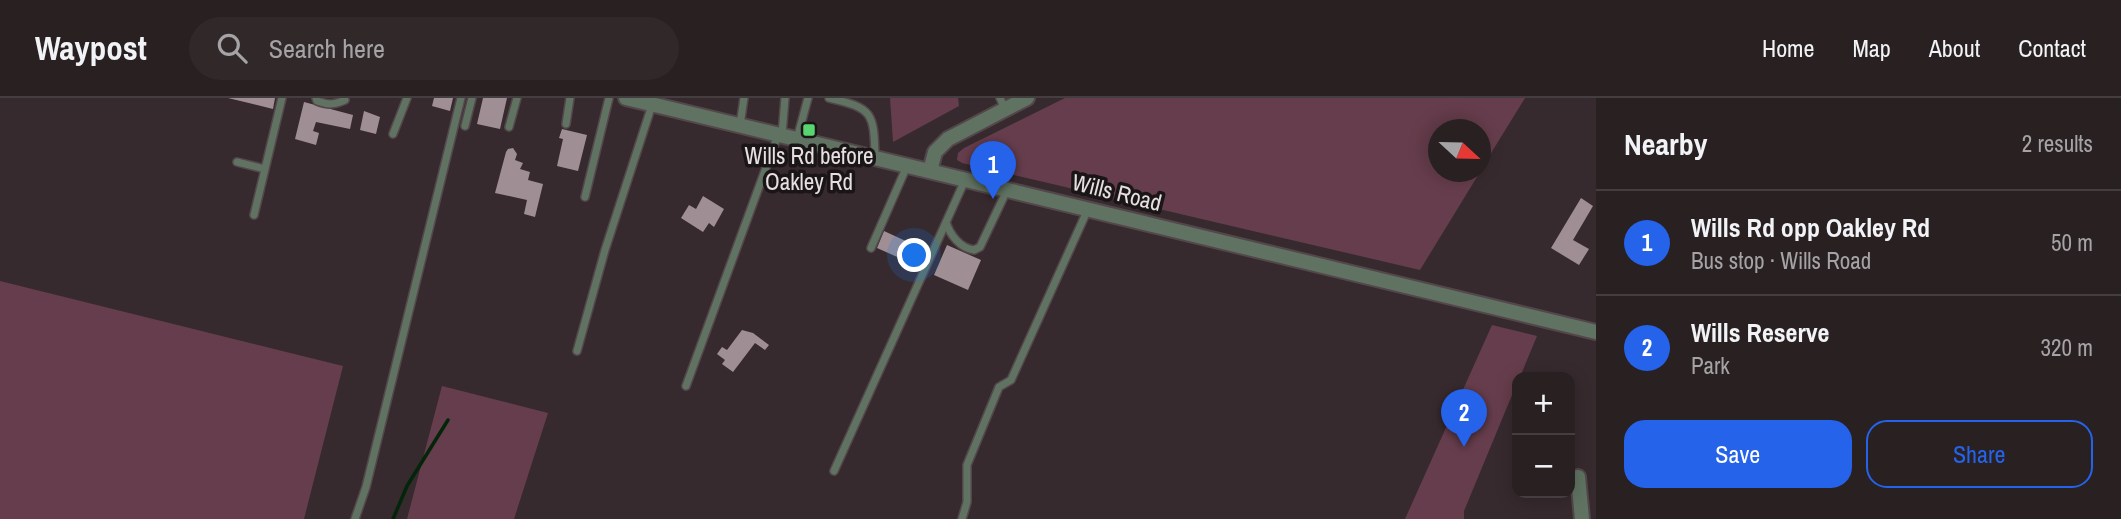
<!DOCTYPE html>
<meta charset="utf-8">
<style>
body{margin:0;font-family:"Archivo Narrow",sans-serif;background:#31282a;color:#f1f3f6}
.controls{position:absolute;right:21px;bottom:21px;display:grid;overflow:hidden;border-radius:14px;box-shadow:0 4px 18px #0003}
.controls button{width:63px;height:63px;display:grid;place-items:center;padding:0;border:0;border-bottom:2px solid #453e40;background:#292022;color:#f1f3f6;font:35px sans-serif}
.compass{position:absolute;left:1428px;top:21px;width:63px;height:63px;border-radius:50%;background:#292022;box-shadow:0 4px 18px #0003;rotate:112deg}
.you{position:absolute;left:915px;top:158px;width:24px;height:24px;margin:-18px;border:5px solid #fff;border-radius:50%;background:#1a73e8;box-shadow:0 0 0 10px #1a73e833}
.badge{display:grid;place-items:center;width:46px;height:46px;border-radius:50%;background:#2563eb;color:#fff;font-size:23px;font-weight:700}
.pin{position:absolute;translate:-50% -58px;filter:drop-shadow(0 2px 4px #0008)}
.pin::after{content:'';position:absolute;top:37px;width:24px;height:21px;background:inherit;clip-path:polygon(0 0,100% 0,50% 100%)}
.list{margin:0;padding:0;list-style:none}
h2{display:flex;justify-content:space-between;align-items:center;height:91px;margin:0;padding:0 28px;font-size:30px}
h2 small{font-size:23px;font-weight:400;color:#a5a3a5}
.list li{display:grid;grid-template-columns:46px 1fr auto;gap:21px;align-items:center;box-sizing:border-box;height:105px;padding:0 28px;border-top:2px solid #453e40}
.list b{display:block;font-size:26px;white-space:nowrap}
.list p{margin:0;font-size:23px;white-space:nowrap;color:#a5a3a5}
.list em{font-size:23px;font-style:normal;color:#a5a3a5}
.actions{display:flex;gap:14px;padding:21px 28px}
.actions a{flex:1;padding:16px 0;border:2px solid #2563eb;border-radius:21px;text-align:center;font-size:24px;color:#2563eb}
.actions .main{background:#2563eb;color:#fff}
.icon{flex:none;width:38px;height:38px;fill:none;stroke:currentColor;stroke-width:2;stroke-linecap:round;stroke-linejoin:round}
.map{position:relative;flex:none;width:1596px;height:421px;overflow:hidden}
header{display:flex;align-items:center;gap:42px;box-sizing:border-box;height:98px;padding:0 35px;background:#292022;border-bottom:2px solid #453e40}
header strong{font-size:33px}
nav{display:flex;gap:38px;margin-inline-start:auto;font-size:24px}
.search{width:490px;height:63px;background:#31282a;display:flex;align-items:center;gap:18px;box-sizing:border-box;padding:0 24px;border-radius:38px;color:#a5a3a5;font-size:26px}
main{display:flex}
aside{flex:1;background:#292022}
.map>svg:first-child{display:block}
.green{fill:#663d4c}
.lines{fill:none;stroke-linecap:round;stroke-linejoin:round}
.stream{stroke:#03250a;stroke-width:3.5}
.building{fill:#9f8f94}
.service-casing{stroke:#53474b;stroke-width:10}
.minor-casing{stroke:#53474b;stroke-width:18}
.tertiary-casing{stroke:#53474b;stroke-width:18}
.service{stroke:#607362;stroke-width:7}
.minor{stroke:#607362;stroke-width:14}
.tertiary{stroke:#607362;stroke-width:14}
.poi-dot{fill:#58d570;stroke:#1a1516;stroke-width:2.5}
.labels{text-anchor:middle;dominant-baseline:central;stroke-width:7;stroke-linejoin:round;paint-order:stroke}
.poi-label{font-size:23px;fill:#e7dfe1;stroke:#1a1516}
.street-label{font-size:23px;fill:#e7dfe1;stroke:#1a1516}
</style>
<header>
<strong>Waypost</strong>
<div class="search"><svg class="icon" aria-label="search" viewBox="0 0 24 24"><circle cx="10" cy="10" r="6"/><path d="M15 15l6 6"/></svg>Search here</div>
<nav><a>Home</a><a>Map</a><a>About</a><a>Contact</a></nav>
</header>
<main>
<div class="map">
<svg width="1596" height="421" viewBox="0 0 1596 421">
<rect width="100%" height="100%" fill="#372a2e"/>
<path class="green" d="M890,0H958L959,8L893,44Z
M1065,0H1525L1480,73V32H1438V74H1480L1420,172L962,65L957,62L958,55L964,50Z
M0,183L343,268L304,421H0Z
M1492,227L1537,238L1520,279H1517V285L1464,413V421H1405Z
M442,288L548,315L514,421H407Z"/>
<g class="lines">
<path class="stream" d="M393,421L407,388L448,322"/>
</g>
<path class="building" d="M228,0H275L273,11Z
M434,0H453L450,13L432,8Z
M483,0H507L500,31L477,26Z
M304,4L353,17L350,31L316,24L313,33L319,35L316,47L295,41Z
M364,13L380,19L376,36L360,32Z
M562,31L587,37L578,73L557,68L563,41L559,40Z
M513,50L517,56L515,62L523,65L520,71L530,74L528,82L543,86L535,119L524,116L527,102L495,95L506,54L508,51Z
M703,98L724,111L714,129L709,125L703,134L681,120L689,107L696,111Z
M1581,100L1593,108L1573,142L1589,151L1579,167L1551,150Z
M884,133L921,150L913,166L877,150Z
M947,147L981,162L968,192L934,177Z
M742,232L753,235L769,247L765,252L755,245L733,274L722,266L725,262L717,256L722,249L727,252Z"/>
<g class="lines">
<defs>
<path id="service" d="M316,0L317,3C328,7 334,7 345,2
M829,0C873,10 874,15 875,59
M1000,0L1005,11
M566,26L570,0
M740,27L744,0
M465,28L472,0
M509,29L517,0
M393,36L407,0
M782,37L785,0
M797,41L808,0
M237,64L265,71
M585,99L609,0
M254,117L282,0
M946,124C950,137 960,150 974,152L980,149L1007,92
M871,150L907,68
M577,253L605,152L652,7
M686,288L778,37
M834,373L965,82
M355,421L366,389L461,0
M962,421L967,404V367L999,289L1011,282L1088,111"/>
<path id="minor" d="M930,73L935,54L948,41L1027,0
M1578,379L1582,421"/>
<path id="tertiary" d="M626,0L1596,234"/>
</defs>
<use href="#service" class="service-casing"/>
<use href="#minor" class="minor-casing"/>
<use href="#tertiary" class="tertiary-casing"/>
<use href="#service" class="service"/>
<use href="#minor" class="minor"/>
<use href="#tertiary" class="tertiary"/>
</g>
<rect class="poi-dot" x="802" y="25" width="14" height="14" rx="3.5"/>
<g class="labels">
<g class="poi-label">
<text x="809" y="57">Wills Rd before<tspan x="809" dy="26">Oakley Rd</tspan></text>
</g>
<g class="street-label">
<text transform="translate(1117 94) rotate(14)">Wills Road</text>
</g>
</g>
</svg>
<div class="controls">
<button>+</button>
<button>−</button>
</div>
<svg class="compass" viewBox="-18 -18 36 36"><path d="M0-13l5 13h-10z" fill="#e53935"/><path d="M0 13l5-13h-10z" fill="#a5a3a5"/></svg>
<div class="you"></div>
<div class="pin badge" style="left:993px;top:101px">1</div>
<div class="pin badge" style="left:1464px;top:349px">2</div>
</div>
<aside>
<h2>Nearby<small>2 results</small></h2>
<ul class="list">
<li><span class="badge">1</span><div><b>Wills Rd opp Oakley Rd</b><p>Bus stop · Wills Road</p></div><em>50 m</em></li>
<li><span class="badge">2</span><div><b>Wills Reserve</b><p>Park</p></div><em>320 m</em></li>
</ul>
<div class="actions"><a class="main">Save</a><a>Share</a></div>
</aside>
</main>
